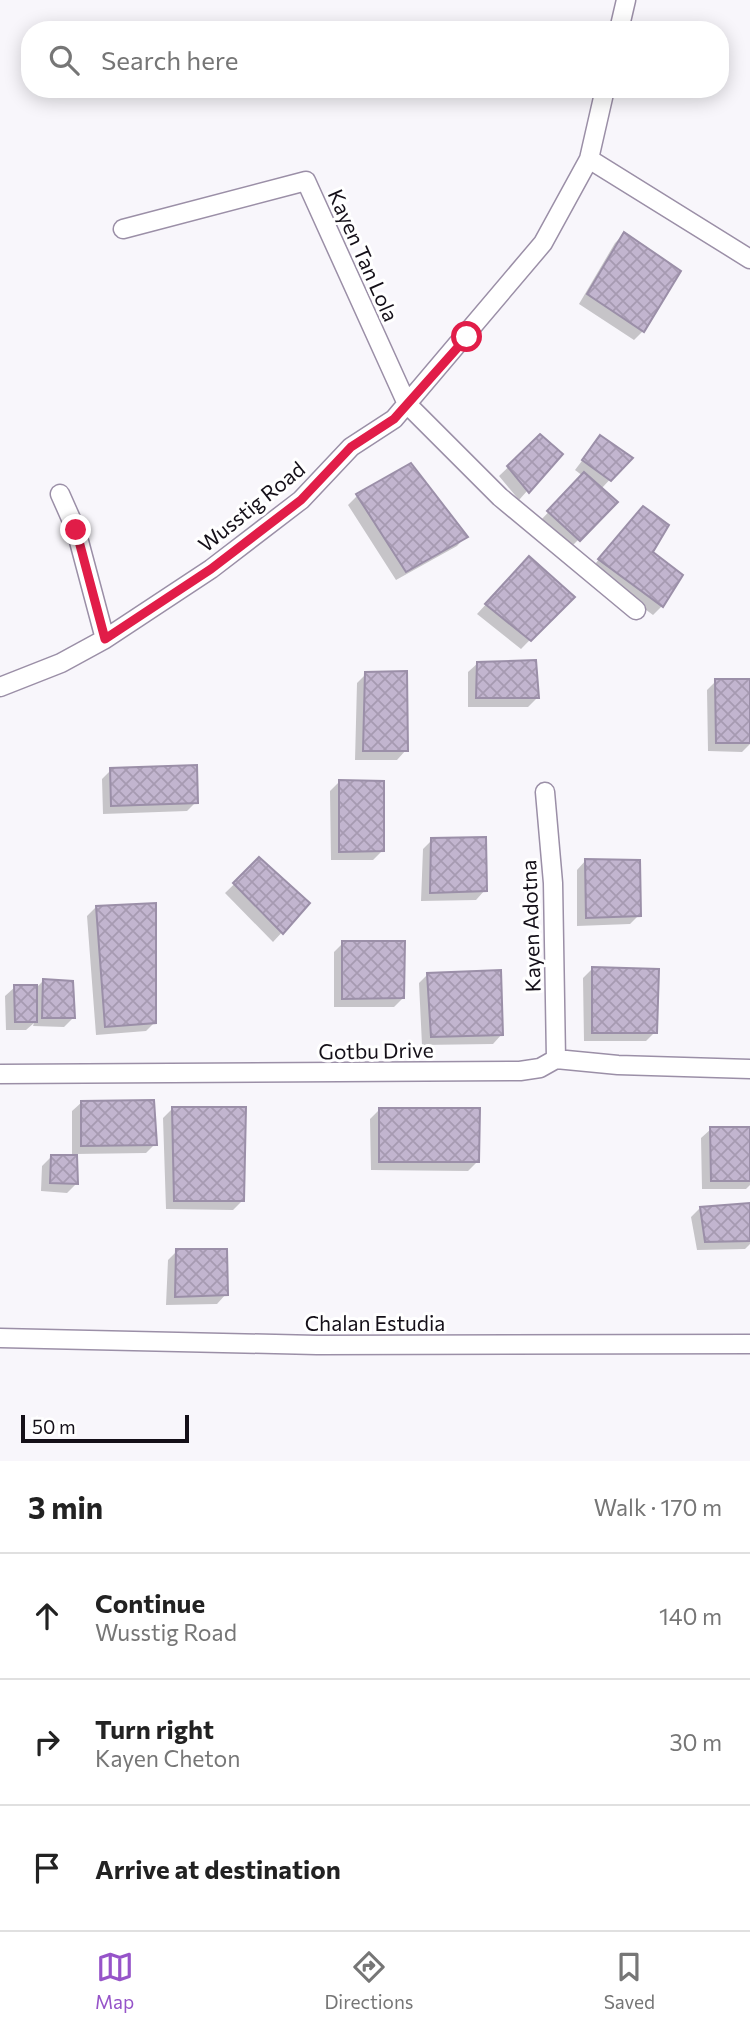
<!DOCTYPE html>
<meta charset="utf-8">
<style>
body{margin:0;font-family:Commissioner,sans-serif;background:#f6f6f6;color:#222}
.scale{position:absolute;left:21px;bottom:18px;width:168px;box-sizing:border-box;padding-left:7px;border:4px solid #140f18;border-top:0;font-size:19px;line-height:24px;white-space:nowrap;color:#140f18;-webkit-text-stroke:5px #fff;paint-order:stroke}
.stop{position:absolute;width:21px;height:21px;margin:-16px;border:5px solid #e11d48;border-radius:50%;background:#fff}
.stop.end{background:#e11d48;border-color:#fff;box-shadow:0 2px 7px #0008}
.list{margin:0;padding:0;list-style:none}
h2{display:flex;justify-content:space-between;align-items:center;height:91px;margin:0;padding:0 28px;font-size:30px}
h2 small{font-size:23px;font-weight:400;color:#767676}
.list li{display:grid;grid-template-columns:46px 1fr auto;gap:21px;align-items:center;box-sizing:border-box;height:126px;padding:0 28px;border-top:2px solid #e0e0e0}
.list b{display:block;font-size:26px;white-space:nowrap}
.list p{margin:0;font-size:23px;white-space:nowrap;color:#767676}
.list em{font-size:23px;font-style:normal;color:#767676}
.icon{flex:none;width:38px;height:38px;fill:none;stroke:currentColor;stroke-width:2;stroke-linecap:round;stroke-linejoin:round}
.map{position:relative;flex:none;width:750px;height:1461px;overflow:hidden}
.search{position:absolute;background:#fff;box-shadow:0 4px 18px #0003;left:21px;right:21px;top:21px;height:77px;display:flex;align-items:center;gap:18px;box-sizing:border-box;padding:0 24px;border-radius:28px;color:#767676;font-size:26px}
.sheet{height:469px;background:#fff}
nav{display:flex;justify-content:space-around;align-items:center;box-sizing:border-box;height:98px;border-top:2px solid #e0e0e0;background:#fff;font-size:19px;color:#767676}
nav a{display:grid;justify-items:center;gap:4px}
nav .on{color:#9654c9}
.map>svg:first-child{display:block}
.shadow{fill:#0003}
.building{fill:url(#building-cross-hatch);stroke:#9b8fa8;stroke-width:2}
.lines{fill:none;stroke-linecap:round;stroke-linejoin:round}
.minor-casing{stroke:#9b8fa7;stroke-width:21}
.minor{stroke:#fff;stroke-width:18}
.route{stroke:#e11d48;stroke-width:9}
.labels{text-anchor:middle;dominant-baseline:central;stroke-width:6;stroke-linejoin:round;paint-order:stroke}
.street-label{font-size:21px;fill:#140f18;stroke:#fff}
</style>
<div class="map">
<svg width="750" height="1461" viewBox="0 0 750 1461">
<defs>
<pattern id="building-cross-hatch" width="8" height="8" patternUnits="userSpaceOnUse" patternTransform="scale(1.75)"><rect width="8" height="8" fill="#c2b5cf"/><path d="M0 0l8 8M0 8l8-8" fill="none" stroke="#a69ab1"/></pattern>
</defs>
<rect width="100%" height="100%" fill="#f8f6fb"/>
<path class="shadow" d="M624,234L679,271L643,331L634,340L579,304L615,243Z
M540,437L560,454L519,500L499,476Z
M600,437L630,458L601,489L616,502L570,548L540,521L583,476L575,470Z
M357,496L465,537L457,546L396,580L348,505Z
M634,517L651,552L662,606L653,615L591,569Z
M520,567L572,597L521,649L477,614Z
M478,663L537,698L528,707H468V672Z
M366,674L406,750L397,760H355L357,683Z
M716,681H750V744L742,752L708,751L707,690Z
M111,770L196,802L187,811L103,814L102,779Z
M339,782L382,851L373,860H331L330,791Z
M432,840L485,890L476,900L421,901L423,849Z
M259,860L308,904L273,942L225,893Z
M586,860L639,915L630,924L577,926V870Z
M96,907L155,1022L146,1031L96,1035L87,916Z
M343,943L403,998L394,1007H334V952Z
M592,969L655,1032L646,1041H584L583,978Z
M428,974L502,1034L493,1044L422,1045L419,983Z
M43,981L73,1018L64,1027L33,1026L34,1023L26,1030H6L5,996L15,987H37Z
M82,1102L155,1144L146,1153L75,1154L76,1184L67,1193L41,1191L42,1166L51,1157H72V1111Z
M172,1109L242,1201L233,1210L166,1209L163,1118Z
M379,1110L477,1162L468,1171L371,1170L370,1119Z
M711,1129H750V1185L746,1189H702L701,1138Z
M750,1204V1244L745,1249L697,1250L691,1217L700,1208Z
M177,1251L226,1294L217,1304L166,1305L168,1260Z"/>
<path class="building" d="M624,232L681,271L644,332L587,294Z
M540,434L563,454L529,493L507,466Z
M600,435L633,458L611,481L582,460Z
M411,463L468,537L406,572L356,494Z
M584,472L618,502L580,541L547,511Z
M643,506L669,525L653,552L683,575L663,607L598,559Z
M529,556L575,597L531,641L485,604Z
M536,660L539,698H476L477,662Z
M407,671L408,751H363L365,672Z
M715,679H750V743H716Z
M197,765L198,803L111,806L110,768Z
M339,780L384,781V851L339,852Z
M486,837L487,891L430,893L431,838Z
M259,857L310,903L283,934L233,883Z
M585,859L640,860L641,916L586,918Z
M156,903V1023L105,1027L96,906Z
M342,941H405L404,998L342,999Z
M592,967L659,969L657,1033H592Z
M501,970L503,1035L431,1037L427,973Z
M43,979L73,981L75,1018H42Z
M14,985H37V1022H15Z
M154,1100L157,1145L81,1146V1101Z
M172,1107H246L244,1201H174Z
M379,1108H480L479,1162H379Z
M710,1127H750V1181H711Z
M51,1155H77L78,1184L50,1183Z
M750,1203V1241L705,1242L700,1207Z
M176,1249H227L228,1295L175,1297Z"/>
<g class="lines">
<defs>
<path id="minor" d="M619,30L626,0
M589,159L750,259
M123,229L306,181L407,404L500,497L636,610
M60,494L76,530L105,639
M0,687L61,663L105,639L211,569L301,500L351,447L394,419L543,243L589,159L605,89
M545,792L553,883L556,1059
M0,1074L520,1071L540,1068L556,1059L618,1065L750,1069
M0,1338L317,1345L750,1344"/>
</defs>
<use href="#minor" class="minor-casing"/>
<use href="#minor" class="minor"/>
</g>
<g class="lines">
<path class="route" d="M76,530L105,639L211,569L301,500L351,447L394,419L467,337"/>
</g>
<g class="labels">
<g class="street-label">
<text transform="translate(364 255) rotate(66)">Kayen Tan Lola</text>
<text transform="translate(251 506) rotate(-39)">Wusstig Road</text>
<text transform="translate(530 926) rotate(-92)">Kayen Adotna</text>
<text transform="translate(376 1050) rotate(-1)">Gotbu Drive</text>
<text x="375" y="1322">Chalan Estudia</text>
</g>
</g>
</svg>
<div class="scale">50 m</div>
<div class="stop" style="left:467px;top:337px"></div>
<div class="stop end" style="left:76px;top:530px"></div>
<div class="search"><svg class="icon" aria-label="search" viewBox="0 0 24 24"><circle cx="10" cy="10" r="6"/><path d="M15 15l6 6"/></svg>Search here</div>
</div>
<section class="sheet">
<h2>3 min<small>Walk · 170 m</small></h2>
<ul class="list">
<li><svg class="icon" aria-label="ahead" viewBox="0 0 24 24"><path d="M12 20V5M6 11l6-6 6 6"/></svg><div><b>Continue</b><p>Wusstig Road</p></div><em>140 m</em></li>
<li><svg class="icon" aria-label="right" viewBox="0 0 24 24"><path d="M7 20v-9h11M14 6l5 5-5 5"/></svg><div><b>Turn right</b><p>Kayen Cheton</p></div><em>30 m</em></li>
<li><svg class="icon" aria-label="arrive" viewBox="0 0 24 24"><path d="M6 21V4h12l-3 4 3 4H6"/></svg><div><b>Arrive at destination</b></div></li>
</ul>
</section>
<nav>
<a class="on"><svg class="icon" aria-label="map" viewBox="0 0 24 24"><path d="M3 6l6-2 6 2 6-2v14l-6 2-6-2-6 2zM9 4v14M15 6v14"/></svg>Map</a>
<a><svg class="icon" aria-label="directions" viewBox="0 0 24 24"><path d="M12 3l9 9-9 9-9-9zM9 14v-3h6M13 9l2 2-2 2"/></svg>Directions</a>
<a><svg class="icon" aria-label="saved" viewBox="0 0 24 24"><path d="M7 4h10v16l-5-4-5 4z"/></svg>Saved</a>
</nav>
